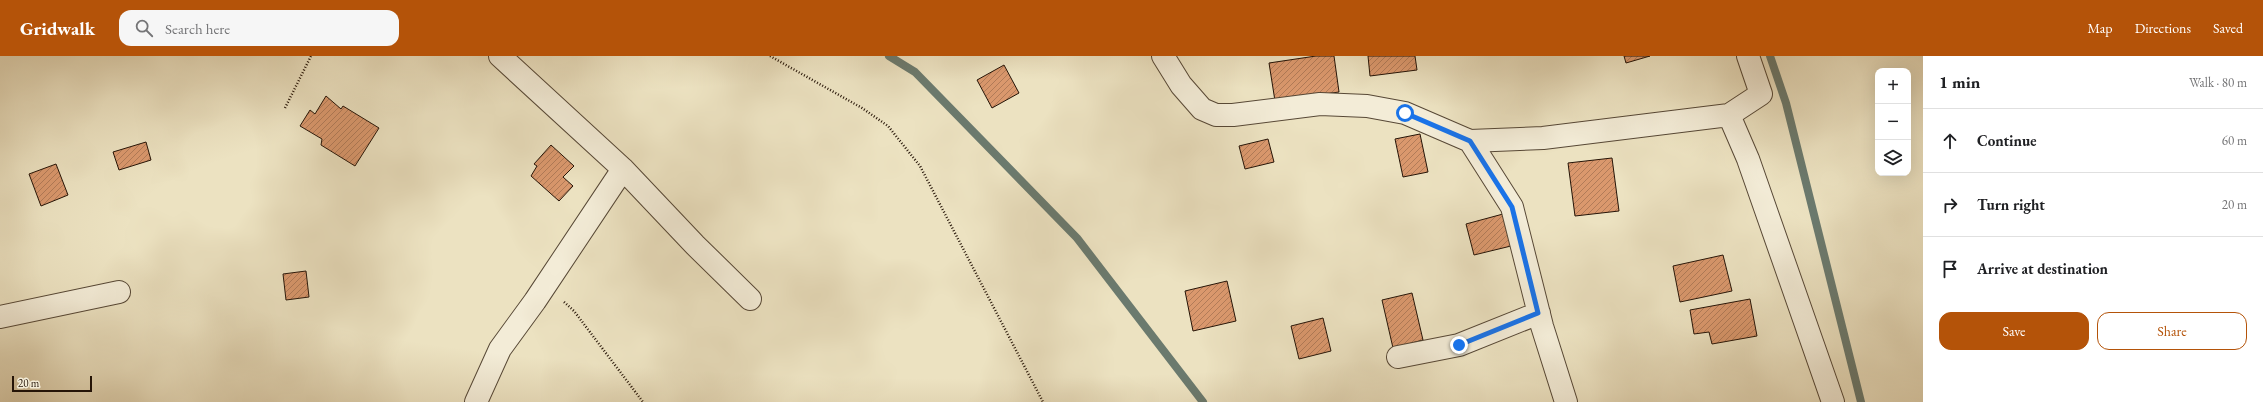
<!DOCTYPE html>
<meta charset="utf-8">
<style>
body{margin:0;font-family:"EB Garamond",serif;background:#f6f6f6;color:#202124}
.controls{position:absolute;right:12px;top:12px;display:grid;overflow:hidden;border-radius:8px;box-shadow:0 4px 16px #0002}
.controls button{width:36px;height:36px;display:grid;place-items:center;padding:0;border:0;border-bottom:1px solid #e0e0e0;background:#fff;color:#202124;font:20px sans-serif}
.scale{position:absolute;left:12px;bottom:10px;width:80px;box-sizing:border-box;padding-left:4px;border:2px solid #251407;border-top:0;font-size:11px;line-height:14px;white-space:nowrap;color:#251407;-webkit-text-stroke:3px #f3ecd7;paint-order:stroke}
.stop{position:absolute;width:12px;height:12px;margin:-9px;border:3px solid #1a73e8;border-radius:50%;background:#fff}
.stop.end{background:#1a73e8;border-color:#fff;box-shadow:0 1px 4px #0008}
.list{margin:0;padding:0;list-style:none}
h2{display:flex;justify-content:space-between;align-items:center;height:52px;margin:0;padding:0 16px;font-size:17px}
h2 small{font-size:13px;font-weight:400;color:#757577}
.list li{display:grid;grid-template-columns:26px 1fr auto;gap:12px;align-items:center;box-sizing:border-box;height:64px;padding:0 16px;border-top:1px solid #e0e0e0}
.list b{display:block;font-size:15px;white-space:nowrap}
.list em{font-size:13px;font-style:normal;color:#757577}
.actions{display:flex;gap:8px;padding:12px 16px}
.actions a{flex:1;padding:9px 0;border:1px solid #b45309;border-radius:12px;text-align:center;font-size:14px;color:#b45309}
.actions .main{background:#b45309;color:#fff}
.icon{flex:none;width:22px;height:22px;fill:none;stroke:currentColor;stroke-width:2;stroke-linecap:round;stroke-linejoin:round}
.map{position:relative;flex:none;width:1923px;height:346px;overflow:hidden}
header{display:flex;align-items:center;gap:24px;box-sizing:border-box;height:56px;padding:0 20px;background:#b45309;color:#fff}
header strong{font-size:19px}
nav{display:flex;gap:22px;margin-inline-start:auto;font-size:14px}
.search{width:280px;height:36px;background:#f6f6f6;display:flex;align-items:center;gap:10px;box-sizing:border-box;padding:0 14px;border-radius:12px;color:#757577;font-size:15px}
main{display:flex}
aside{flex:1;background:#fff}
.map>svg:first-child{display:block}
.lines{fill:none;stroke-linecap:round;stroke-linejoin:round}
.stream{stroke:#6b7a6e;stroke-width:8}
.building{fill:url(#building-hatch);stroke:#251407}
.street-casing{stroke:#574836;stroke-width:24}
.path{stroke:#251407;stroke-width:2.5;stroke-dasharray:1 2;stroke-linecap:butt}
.street{stroke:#f3ecd7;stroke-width:22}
.route{stroke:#1a73e8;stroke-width:5}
</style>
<header>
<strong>Gridwalk</strong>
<div class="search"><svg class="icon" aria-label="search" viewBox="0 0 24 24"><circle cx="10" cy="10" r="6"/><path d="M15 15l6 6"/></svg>Search here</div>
<nav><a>Map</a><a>Directions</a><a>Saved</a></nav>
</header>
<main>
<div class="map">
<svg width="1923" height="346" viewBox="0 0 1923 346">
<defs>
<pattern id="building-hatch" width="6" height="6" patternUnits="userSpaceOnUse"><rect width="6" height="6" fill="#da986d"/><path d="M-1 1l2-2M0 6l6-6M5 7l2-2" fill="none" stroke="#b17b58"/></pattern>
</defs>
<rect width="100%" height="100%" fill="#ece2c1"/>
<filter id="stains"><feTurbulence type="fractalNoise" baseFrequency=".005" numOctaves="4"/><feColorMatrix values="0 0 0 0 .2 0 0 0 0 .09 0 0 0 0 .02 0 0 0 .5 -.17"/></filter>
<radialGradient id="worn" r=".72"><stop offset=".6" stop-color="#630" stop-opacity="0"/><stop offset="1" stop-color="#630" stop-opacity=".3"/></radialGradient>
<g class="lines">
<path class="stream" d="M889,0L915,16L1077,182L1203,346
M1770,0L1786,47L1861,346"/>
</g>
<path class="building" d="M1316,0H1334L1339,36L1275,45L1269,7Z
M1368,0H1415L1417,14L1370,20Z
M1624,0H1650L1626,7Z
M1004,9L1019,37L992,52L977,24Z
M326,40L341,53L343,50L379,72L355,110L321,89L322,83L300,70L310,54L315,58Z
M1420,78L1428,116L1403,121L1395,83Z
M1268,83L1274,106L1245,113L1239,90Z
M146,86L151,104L119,114L113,96Z
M551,89L574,110L563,121L573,130L559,145L531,120L537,110L534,108Z
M1612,102L1619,155L1575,160L1568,107Z
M56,108L68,139L41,150L29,118Z
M1503,158L1511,190L1474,199L1466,168Z
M1723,199L1732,235L1680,246L1673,210Z
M306,215L309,241L286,244L283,218Z
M1227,225L1236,265L1193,275L1185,235Z
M1412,237L1423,284L1393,292L1382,244Z
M1750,243L1757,280L1712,288L1709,276L1694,278L1690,254Z
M1323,262L1331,295L1299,303L1291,270Z"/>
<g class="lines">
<defs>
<path id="street" d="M500,0L623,113L695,189L750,243
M1163,0L1181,29L1202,53L1216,59H1233L1320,48L1367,50L1405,57L1470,85L1543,82L1729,59L1748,103L1833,346
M1729,59L1761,38L1748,0
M1470,85L1512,151L1542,270L1566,346
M0,261L119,236
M1398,301L1459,289L1539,257
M476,346L500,293L535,245L623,113"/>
</defs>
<use href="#street" class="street-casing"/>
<path class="path" d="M770,0L862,52L888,70L920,110L1043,346
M285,52L311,0
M564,246L574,255L643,346"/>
<use href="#street" class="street"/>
</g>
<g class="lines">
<path class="route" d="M1405,57L1470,85L1512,151L1538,257L1459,289"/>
</g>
<rect width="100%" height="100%" filter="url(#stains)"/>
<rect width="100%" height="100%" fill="url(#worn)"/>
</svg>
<div class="controls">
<button>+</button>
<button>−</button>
<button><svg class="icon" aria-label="layers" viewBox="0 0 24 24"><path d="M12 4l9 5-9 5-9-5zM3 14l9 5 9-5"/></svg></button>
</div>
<div class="scale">20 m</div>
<div class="stop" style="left:1405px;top:57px"></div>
<div class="stop end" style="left:1459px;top:289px"></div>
</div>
<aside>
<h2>1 min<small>Walk · 80 m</small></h2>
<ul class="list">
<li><svg class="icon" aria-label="ahead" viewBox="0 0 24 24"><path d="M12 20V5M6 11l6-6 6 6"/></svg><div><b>Continue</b></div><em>60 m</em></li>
<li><svg class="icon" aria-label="right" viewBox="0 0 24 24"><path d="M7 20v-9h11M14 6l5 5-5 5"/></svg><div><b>Turn right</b></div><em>20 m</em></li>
<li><svg class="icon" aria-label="arrive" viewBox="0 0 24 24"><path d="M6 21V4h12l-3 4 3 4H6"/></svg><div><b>Arrive at destination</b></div></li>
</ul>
<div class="actions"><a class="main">Save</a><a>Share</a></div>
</aside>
</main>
